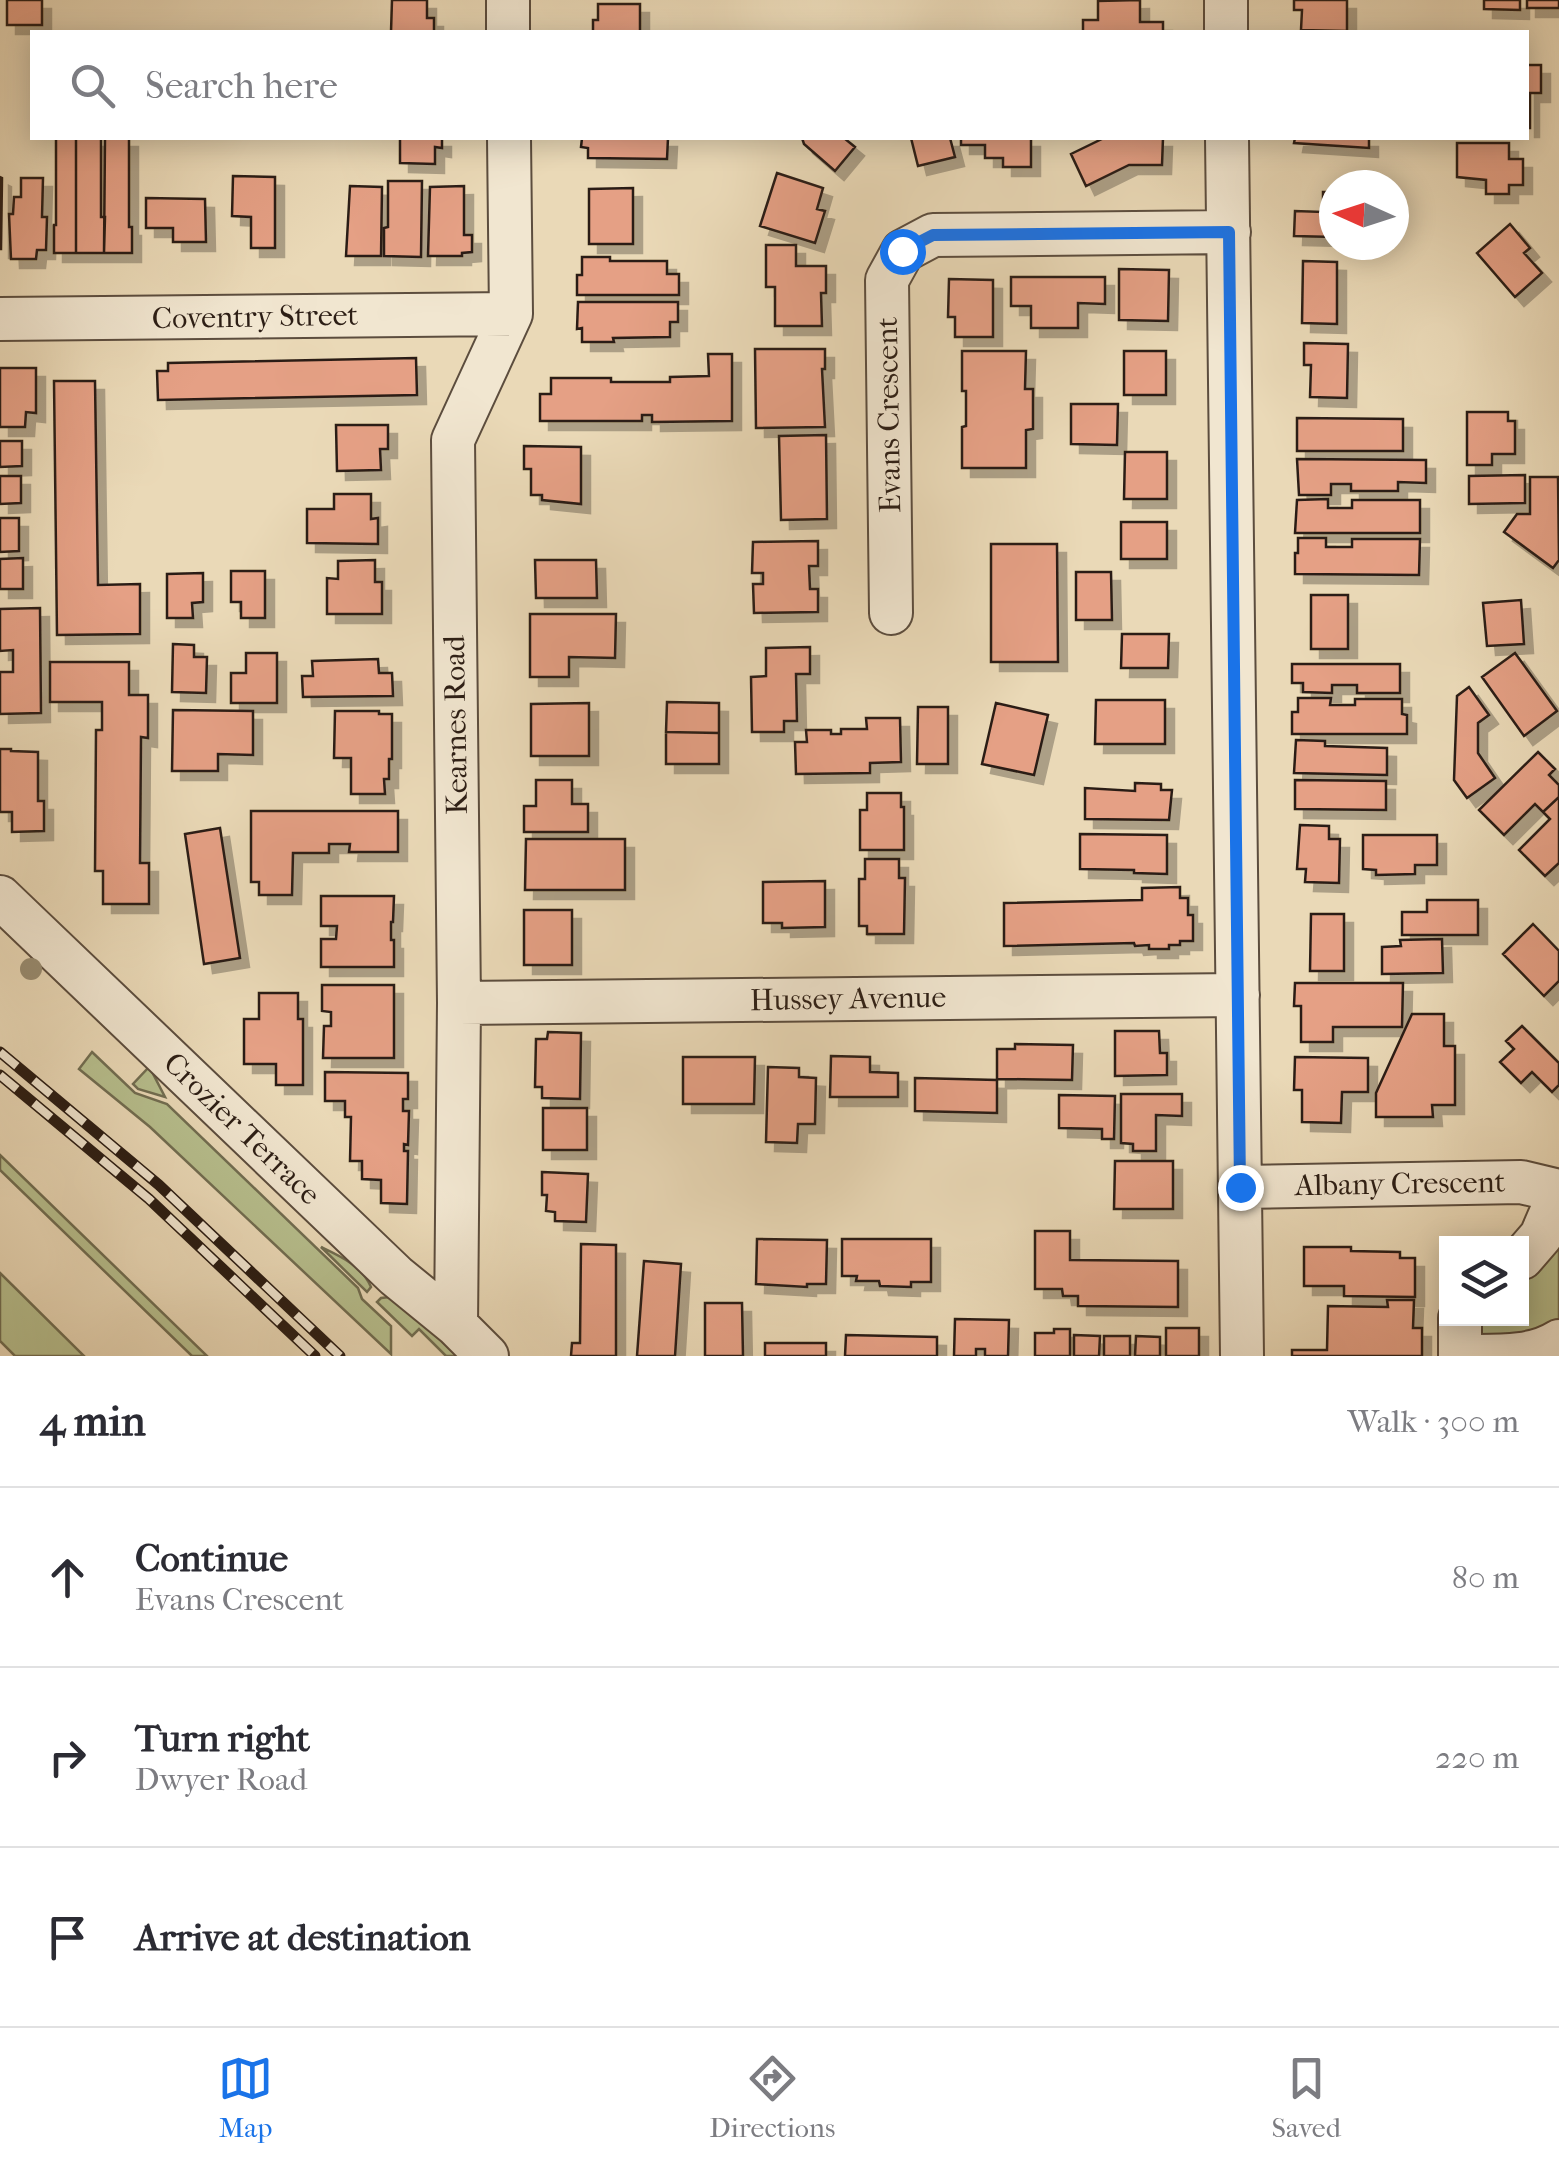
<!DOCTYPE html>
<meta charset="utf-8">
<style>
body{margin:0;font-family:"IM FELL French Canon",serif;background:#f2f2f3;color:#2b2b33}
.controls{position:absolute;right:30px;bottom:30px;display:grid;overflow:hidden;border-radius:0px;box-shadow:0 5px 25px #0003}
.controls button{width:90px;height:90px;display:grid;place-items:center;padding:0;border:0;border-bottom:2px solid #e1e1e2;background:#fff;color:#2b2b33;font:50px sans-serif}
.compass{position:absolute;left:1319px;top:170px;width:90px;height:90px;border-radius:50%;background:#fff;box-shadow:0 5px 25px #0003;rotate:273deg}
.stop{position:absolute;width:30px;height:30px;margin:-22px;border:8px solid #1a73e8;border-radius:50%;background:#fff}
.stop.end{background:#1a73e8;border-color:#fff;box-shadow:0 2px 10px #0008}
.list{margin:0;padding:0;list-style:none}
h2{display:flex;justify-content:space-between;align-items:center;height:130px;margin:0;padding:0 40px;font-size:42px}
h2 small{font-size:32px;font-weight:400;color:#7c7c81}
.list li{display:grid;grid-template-columns:65px 1fr auto;gap:30px;align-items:center;box-sizing:border-box;height:180px;padding:0 40px;border-top:2px solid #e1e1e2}
.list b{display:block;font-size:38px;white-space:nowrap}
.list p{margin:0;font-size:32px;white-space:nowrap;color:#7c7c81}
.list em{font-size:32px;font-style:normal;color:#7c7c81}
.icon{flex:none;width:55px;height:55px;fill:none;stroke:currentColor;stroke-width:2;stroke-linecap:round;stroke-linejoin:round}
.map{position:relative;flex:none;width:1559px;height:1356px;overflow:hidden}
.search{position:absolute;background:#fff;box-shadow:0 5px 25px #0003;left:30px;right:30px;top:30px;height:110px;display:flex;align-items:center;gap:25px;box-sizing:border-box;padding:0 35px;border-radius:0px;color:#7c7c81;font-size:38px}
.sheet{height:670px;background:#fff}
nav{display:flex;justify-content:space-around;align-items:center;box-sizing:border-box;height:140px;border-top:2px solid #e1e1e2;background:#fff;font-size:28px;color:#7c7c81}
nav a{display:grid;justify-items:center;gap:5px}
nav .on{color:#1a73e8}
.map>svg:first-child{display:block}
.green{fill:#b7bf8e;stroke:#726e52;stroke-width:2.5}
.building{fill:#e5a085;stroke:#2c1e15;stroke-width:2.5;filter:url(#shadow)}
.lines{fill:none;stroke-linecap:round;stroke-linejoin:round}
.minor-casing{stroke:#5c4d3e;stroke-width:46}
.minor{stroke:#f1e6d0;stroke-width:42}
.rail-casing{stroke:#2c1e15;stroke-width:11}
.rail{stroke:#f1e6d0;stroke-width:8;stroke-dasharray:22;stroke-linecap:butt}
.tree{fill:#998d72}
.route{stroke:#1a73e8;stroke-width:12}
.labels{text-anchor:middle;dominant-baseline:central;stroke-width:10;stroke-linejoin:round;paint-order:stroke}
.street-label{font-size:30px;fill:#2c1e15;stroke:#f1e6d0}
</style>
<div class="map">
<svg width="1559" height="1356" viewBox="0 0 1559 1356">
<defs>
<filter id="shadow"><feDropShadow dx="9" dy="9" stdDeviation="0" flood-color="#0004"/></filter>
</defs>
<rect width="100%" height="100%" fill="#ead9b7"/>
<filter id="stains"><feTurbulence type="fractalNoise" baseFrequency=".002" numOctaves="4"/><feColorMatrix values="0 0 0 0 .2 0 0 0 0 .09 0 0 0 0 .02 0 0 0 .5 -.17"/></filter>
<radialGradient id="worn" r=".72"><stop offset=".6" stop-color="#630" stop-opacity="0"/><stop offset="1" stop-color="#630" stop-opacity=".3"/></radialGradient>
<path class="green" d="M92,1052L135,1093L167,1104L358,1288L362,1299L391,1326V1354L150,1127L79,1069Z
M149,1067L151,1070L165,1097L138,1089L133,1084Z
M0,1155L207,1356H192L0,1170Z
M1559,1235V1330L1553,1333L1476,1335L1475,1319L1522,1318V1271Z
M321,1247C342,1257 362,1266 371,1287L367,1292Z
M0,1273L84,1356H15L0,1341Z
M390,1297L404,1305L457,1356H446L419,1329L412,1336L377,1302L381,1298Z"/>
<path class="building" d="M7,0H42V25H7Z
M392,0H427V18H434V32H391Z
M1140,0V22H1163V32H1083V20H1098V1Z
M1294,0H1347V31L1301,30L1302,10H1294Z
M1484,0H1520V10L1484,9Z
M1527,0H1559V8H1527Z
M598,4H640V32H593V20H598Z
M1526,65H1541V93H1530V128H1526Z
M56,138H76V253H54V225H56Z
M76,138H101V217H105L104,253H76Z
M105,138H129V227H132V253H104Z
M400,138H442V148L435,147V164L400,163Z
M582,138H668L667,159L588,158V148L581,147Z
M802,138H844L855,147L835,171L804,144Z
M911,138H950L955,157L918,166Z
M961,138H1031V167H1003V158H985V145H961Z
M1104,138H1163L1162,165H1129L1086,186L1071,154Z
M1295,138H1369V148L1294,143Z
M1457,143H1509V159H1523V185H1509V194H1486V180L1457,177Z
M777,173L823,188L817,209L825,211L815,243L760,226Z
M233,176L275,177V248H251V217L232,216Z
M0,177L2,178L1,249H0Z
M21,178H43L42,217H47L46,250H37L36,259H11L9,214H13L14,197H21Z
M388,181H422L421,257L384,256V228L388,227Z
M350,186L382,187L381,256H346Z
M464,186V235H472V252L462,253V256H428L430,187Z
M633,188V244H589V189Z
M1323,192H1334V237L1294,236L1295,211L1323,212Z
M146,198L205,199L206,242H173V228H146Z
M1510,224L1530,248L1524,253L1542,273L1515,297L1477,253Z
M766,245H796V266H826V293H821L822,326H775V287H766Z
M582,257H610V261H667V274H679V295H577V275H582Z
M1303,261L1337,262V324L1302,323Z
M1119,269L1169,270L1168,321L1119,320Z
M1011,277H1105V304L1078,303V328H1031V306H1011Z
M949,279L993,280V337H955V317H948Z
M578,302H678V322H670V337L613,338L614,342H582V328L577,329Z
M1304,343L1348,344L1347,398L1310,397L1311,365H1304Z
M755,349H825V369H822L825,427L756,428Z
M962,351H1026L1025,389H1033V429L1026,430V468H962V427L966,426V391H962Z
M1124,351H1166V395H1124Z
M708,354H732V421L652,422V415H642V421H540V394H551V378H611V382H670V377L709,376Z
M416,358L417,395L158,400L157,371H168V363Z
M0,368H36V413L26,412L25,427H0Z
M54,381H95L98,585L140,584V634L57,635Z
M1071,404H1118L1117,445L1071,444Z
M1467,412H1508V421H1515V454H1492V465H1467Z
M1297,418L1403,419V451H1297Z
M336,425H388V449H380L381,470L337,471Z
M826,435L827,519L781,520L779,436Z
M0,441H22V466L0,467Z
M524,446L581,447V504L542,500V495H531V469H524Z
M1125,452H1167V499H1124Z
M1297,459L1426,460V483L1398,482V491H1351V484H1331V495H1299Z
M1525,475V503L1469,504V476Z
M0,476H21V503L0,504Z
M1530,477H1558L1559,560L1553,568L1504,532L1517,514H1530Z
M334,494H371V519L378,518V544L307,543V509H334Z
M1328,499V508H1352V500H1420V533H1295L1297,500Z
M0,518H19V551L0,552Z
M1121,522H1167V559H1121Z
M1298,538H1326V547H1352V539H1420L1419,575L1295,574V553H1298Z
M818,541V566H809L810,589H818V612L754,613L753,584H763V573H752L753,542Z
M991,544H1057L1058,662H991Z
M23,558V589H0V559Z
M375,560V582H382V614H327V578L338,579V561Z
M535,560H596L597,598H536Z
M231,571H265V618H241V602H231Z
M1076,572H1111L1112,620H1076Z
M203,573V602L192,603L193,618H167V574Z
M1311,595H1348V649H1311Z
M1521,600L1524,644L1487,646L1483,603Z
M40,608L41,713L0,714V672H13V650L0,651V609Z
M530,614H616L615,658L569,657V677H530Z
M1122,634H1169L1168,668H1121Z
M173,644L194,645V657H207L206,693L172,692Z
M810,647V674H796L797,721H784V732H752L751,677L766,676V648Z
M246,653H277V703H231V673H246Z
M1515,653L1557,711L1524,736L1482,677Z
M378,659L379,673H392L393,696L303,697L302,676H313L312,661Z
M50,662H129V695H148V738L141,737L140,863H149V904H103V871H95L96,730H102V702H50Z
M1292,664H1400V693H1357V685H1332V693L1303,692V683H1292Z
M1469,687L1489,715L1478,723V753L1495,778L1467,798L1454,780L1457,696Z
M1298,698H1331L1330,705H1355V699H1402V714L1407,715V734H1292V712H1298Z
M1096,700H1165V744H1095Z
M667,702L719,703V733L666,732Z
M589,703V756H531V704Z
M996,703L1048,715L1034,775L982,764Z
M918,707H948V764H917Z
M173,710L253,711V755L218,754V771H172Z
M335,711H379V714H392V759H389V779H384L385,794H351V758H334Z
M866,718H900L901,762L870,763V773L796,774L795,742H807L806,730H831V734H841V729H867Z
M666,732L719,733V764H666Z
M1296,740L1325,741V746L1387,748V775L1294,773Z
M0,749H11V751L38,752V801H44V831L12,832V812H0Z
M1538,752L1555,769L1549,775L1559,785V797L1543,812L1535,804L1504,835L1479,810Z
M536,780H572V804H588V832H524V806H536Z
M1295,780L1386,781V810L1295,809Z
M1135,783L1161,784V790H1172L1169,820L1085,819V788L1135,791Z
M867,793H901V807H904V850H860V810H867Z
M1559,797V863L1545,876L1519,850L1550,819L1543,812Z
M251,811H398V852H349L350,844H329V853H293L292,895H259V882H251Z
M1300,825L1329,826V839H1340L1339,883L1305,882L1306,869H1297Z
M220,828L240,958L204,964L185,834Z
M1080,834L1167,835V874L1134,873V870L1080,869Z
M1363,835H1437V865H1415V874L1376,875V870L1363,869Z
M526,839H625V890H525Z
M865,859H899V878H905L904,934H867V926H859V879H865Z
M825,881V927L782,928V923H763V882Z
M1180,887V898H1188V915H1193V941H1180V945H1169V949H1149V945L1135,946L1134,943L1004,946V903L1142,900V888Z
M321,896H394L393,922H391V940H394V967H321V939H336L337,926H321Z
M1427,900H1478V935H1402V912H1427Z
M524,910H572V965H524Z
M1311,914H1344V971H1310Z
M1533,924L1559,951V981L1544,996L1503,954Z
M1442,939L1443,973L1382,974V947L1401,946L1400,940Z
M1295,983H1403L1402,1027H1333V1042H1301V1006H1294Z
M322,985H394V1058H323L324,1026H331V1012L322,1011Z
M259,993H298V1019H303V1085H276V1064H244V1019H259Z
M1412,1014H1444V1046H1455V1105H1432L1433,1117H1376V1093Z
M1522,1026L1559,1063V1085L1552,1092L1532,1072L1521,1083L1500,1062L1514,1049L1506,1041Z
M1115,1031H1159L1160,1053H1167V1075L1115,1076Z
M548,1032L581,1033L580,1099L542,1098V1087H535L536,1039H547Z
M1015,1044L1073,1045L1072,1080L997,1079V1049H1015Z
M831,1056L870,1057V1072L898,1073V1097H830Z
M683,1057H755L754,1104H683Z
M1295,1057L1368,1058V1092H1342L1341,1123L1302,1122V1090H1294Z
M768,1067L799,1068V1077L816,1078L815,1124H798L797,1143L766,1142Z
M325,1072L408,1073V1099H403V1111H409L408,1145L404,1144V1151H408L407,1204L381,1203V1180L362,1179V1161H350L351,1117H345V1101H325Z
M915,1078L997,1080V1113L915,1111Z
M1121,1094H1182V1116L1156,1115V1151H1133V1144L1121,1143Z
M1059,1095L1115,1096L1114,1139H1102V1129L1059,1128Z
M543,1108H587V1150H543Z
M1115,1161H1173V1209H1114Z
M542,1172L588,1174L586,1222L555,1221V1212L546,1211L547,1195H542Z
M1035,1231H1070V1260L1178,1261V1307L1078,1306V1296H1063L1062,1289H1035Z
M757,1239L827,1240L826,1284H807V1287L756,1284Z
M842,1239H931V1282H911V1287L880,1286L879,1281H856L857,1276H842Z
M581,1244L616,1245V1356H571L572,1343H580Z
M1304,1247H1351V1251L1400,1252V1258H1415V1297L1344,1296V1286H1304Z
M644,1261L681,1264L675,1356H637Z
M1387,1300H1414L1413,1328H1422V1356H1292V1350H1327L1328,1306L1388,1307Z
M705,1303H742L743,1356H705Z
M955,1319L1009,1320L1008,1356H985V1349H976V1356H954Z
M1166,1328H1199V1356H1166Z
M1054,1329H1070V1356H1035V1333H1054Z
M846,1335L937,1337V1356H845Z
M1074,1335L1100,1336L1099,1356H1074Z
M1104,1336H1130V1356H1104Z
M1136,1336L1160,1337V1356H1135Z
M765,1343H826V1356H765Z"/>
<g class="lines">
<defs>
<path id="minor" d="M508,0V32
M1226,0V32
M1227,138L1242,1356
M0,319L511,314
M891,613L887,280L903,251L933,235L1229,232
M0,897L396,1276L456,1325L487,1356
M459,1003L1238,995
M1240,1187L1521,1182L1559,1191
M1522,1258L1541,1236L1559,1194
M1460,1318V1356
M456,1325L459,1003L453,440L511,314L509,138
M1478,1356C1505,1356 1535,1356 1559,1341"/>
</defs>
<use href="#minor" class="minor-casing"/>
<use href="#minor" class="minor"/>
<defs>
<path id="rail" d="M0,1052L159,1185L340,1356
M0,1075L149,1199L315,1356"/>
</defs>
<use href="#rail" class="rail-casing"/>
<use href="#rail" class="rail"/>
</g>
<circle class="tree" cx="31" cy="969" r="11"/>
<g class="lines">
<path class="route" d="M902,251L933,235L1229,232L1240,1187"/>
</g>
<g class="labels">
<g class="street-label">
<text transform="translate(255 317) rotate(-1)">Coventry Street</text>
<text transform="translate(889 415) rotate(-91)">Evans Crescent</text>
<text transform="translate(456 725) rotate(-91)">Kearnes Road</text>
<text transform="translate(848 999) rotate(-1)">Hussey Avenue</text>
<text transform="translate(242 1129) rotate(44)">Crozier Terrace</text>
<text transform="translate(1400 1184) rotate(-1)">Albany Crescent</text>
</g>
</g>
<rect width="100%" height="100%" filter="url(#stains)"/>
<rect width="100%" height="100%" fill="url(#worn)"/>
</svg>
<div class="controls">
<button><svg class="icon" aria-label="layers" viewBox="0 0 24 24"><path d="M12 4l9 5-9 5-9-5zM3 14l9 5 9-5"/></svg></button>
</div>
<svg class="compass" viewBox="-18 -18 36 36"><path d="M0-13l5 13h-10z" fill="#e53935"/><path d="M0 13l5-13h-10z" fill="#7c7c81"/></svg>
<div class="stop" style="left:902px;top:251px"></div>
<div class="stop end" style="left:1240px;top:1187px"></div>
<div class="search"><svg class="icon" aria-label="search" viewBox="0 0 24 24"><circle cx="10" cy="10" r="6"/><path d="M15 15l6 6"/></svg>Search here</div>
</div>
<section class="sheet">
<h2>4 min<small>Walk · 300 m</small></h2>
<ul class="list">
<li><svg class="icon" aria-label="ahead" viewBox="0 0 24 24"><path d="M12 20V5M6 11l6-6 6 6"/></svg><div><b>Continue</b><p>Evans Crescent</p></div><em>80 m</em></li>
<li><svg class="icon" aria-label="right" viewBox="0 0 24 24"><path d="M7 20v-9h11M14 6l5 5-5 5"/></svg><div><b>Turn right</b><p>Dwyer Road</p></div><em>220 m</em></li>
<li><svg class="icon" aria-label="arrive" viewBox="0 0 24 24"><path d="M6 21V4h12l-3 4 3 4H6"/></svg><div><b>Arrive at destination</b></div></li>
</ul>
</section>
<nav>
<a class="on"><svg class="icon" aria-label="map" viewBox="0 0 24 24"><path d="M3 6l6-2 6 2 6-2v14l-6 2-6-2-6 2zM9 4v14M15 6v14"/></svg>Map</a>
<a><svg class="icon" aria-label="directions" viewBox="0 0 24 24"><path d="M12 3l9 9-9 9-9-9zM9 14v-3h6M13 9l2 2-2 2"/></svg>Directions</a>
<a><svg class="icon" aria-label="saved" viewBox="0 0 24 24"><path d="M7 4h10v16l-5-4-5 4z"/></svg>Saved</a>
</nav>
